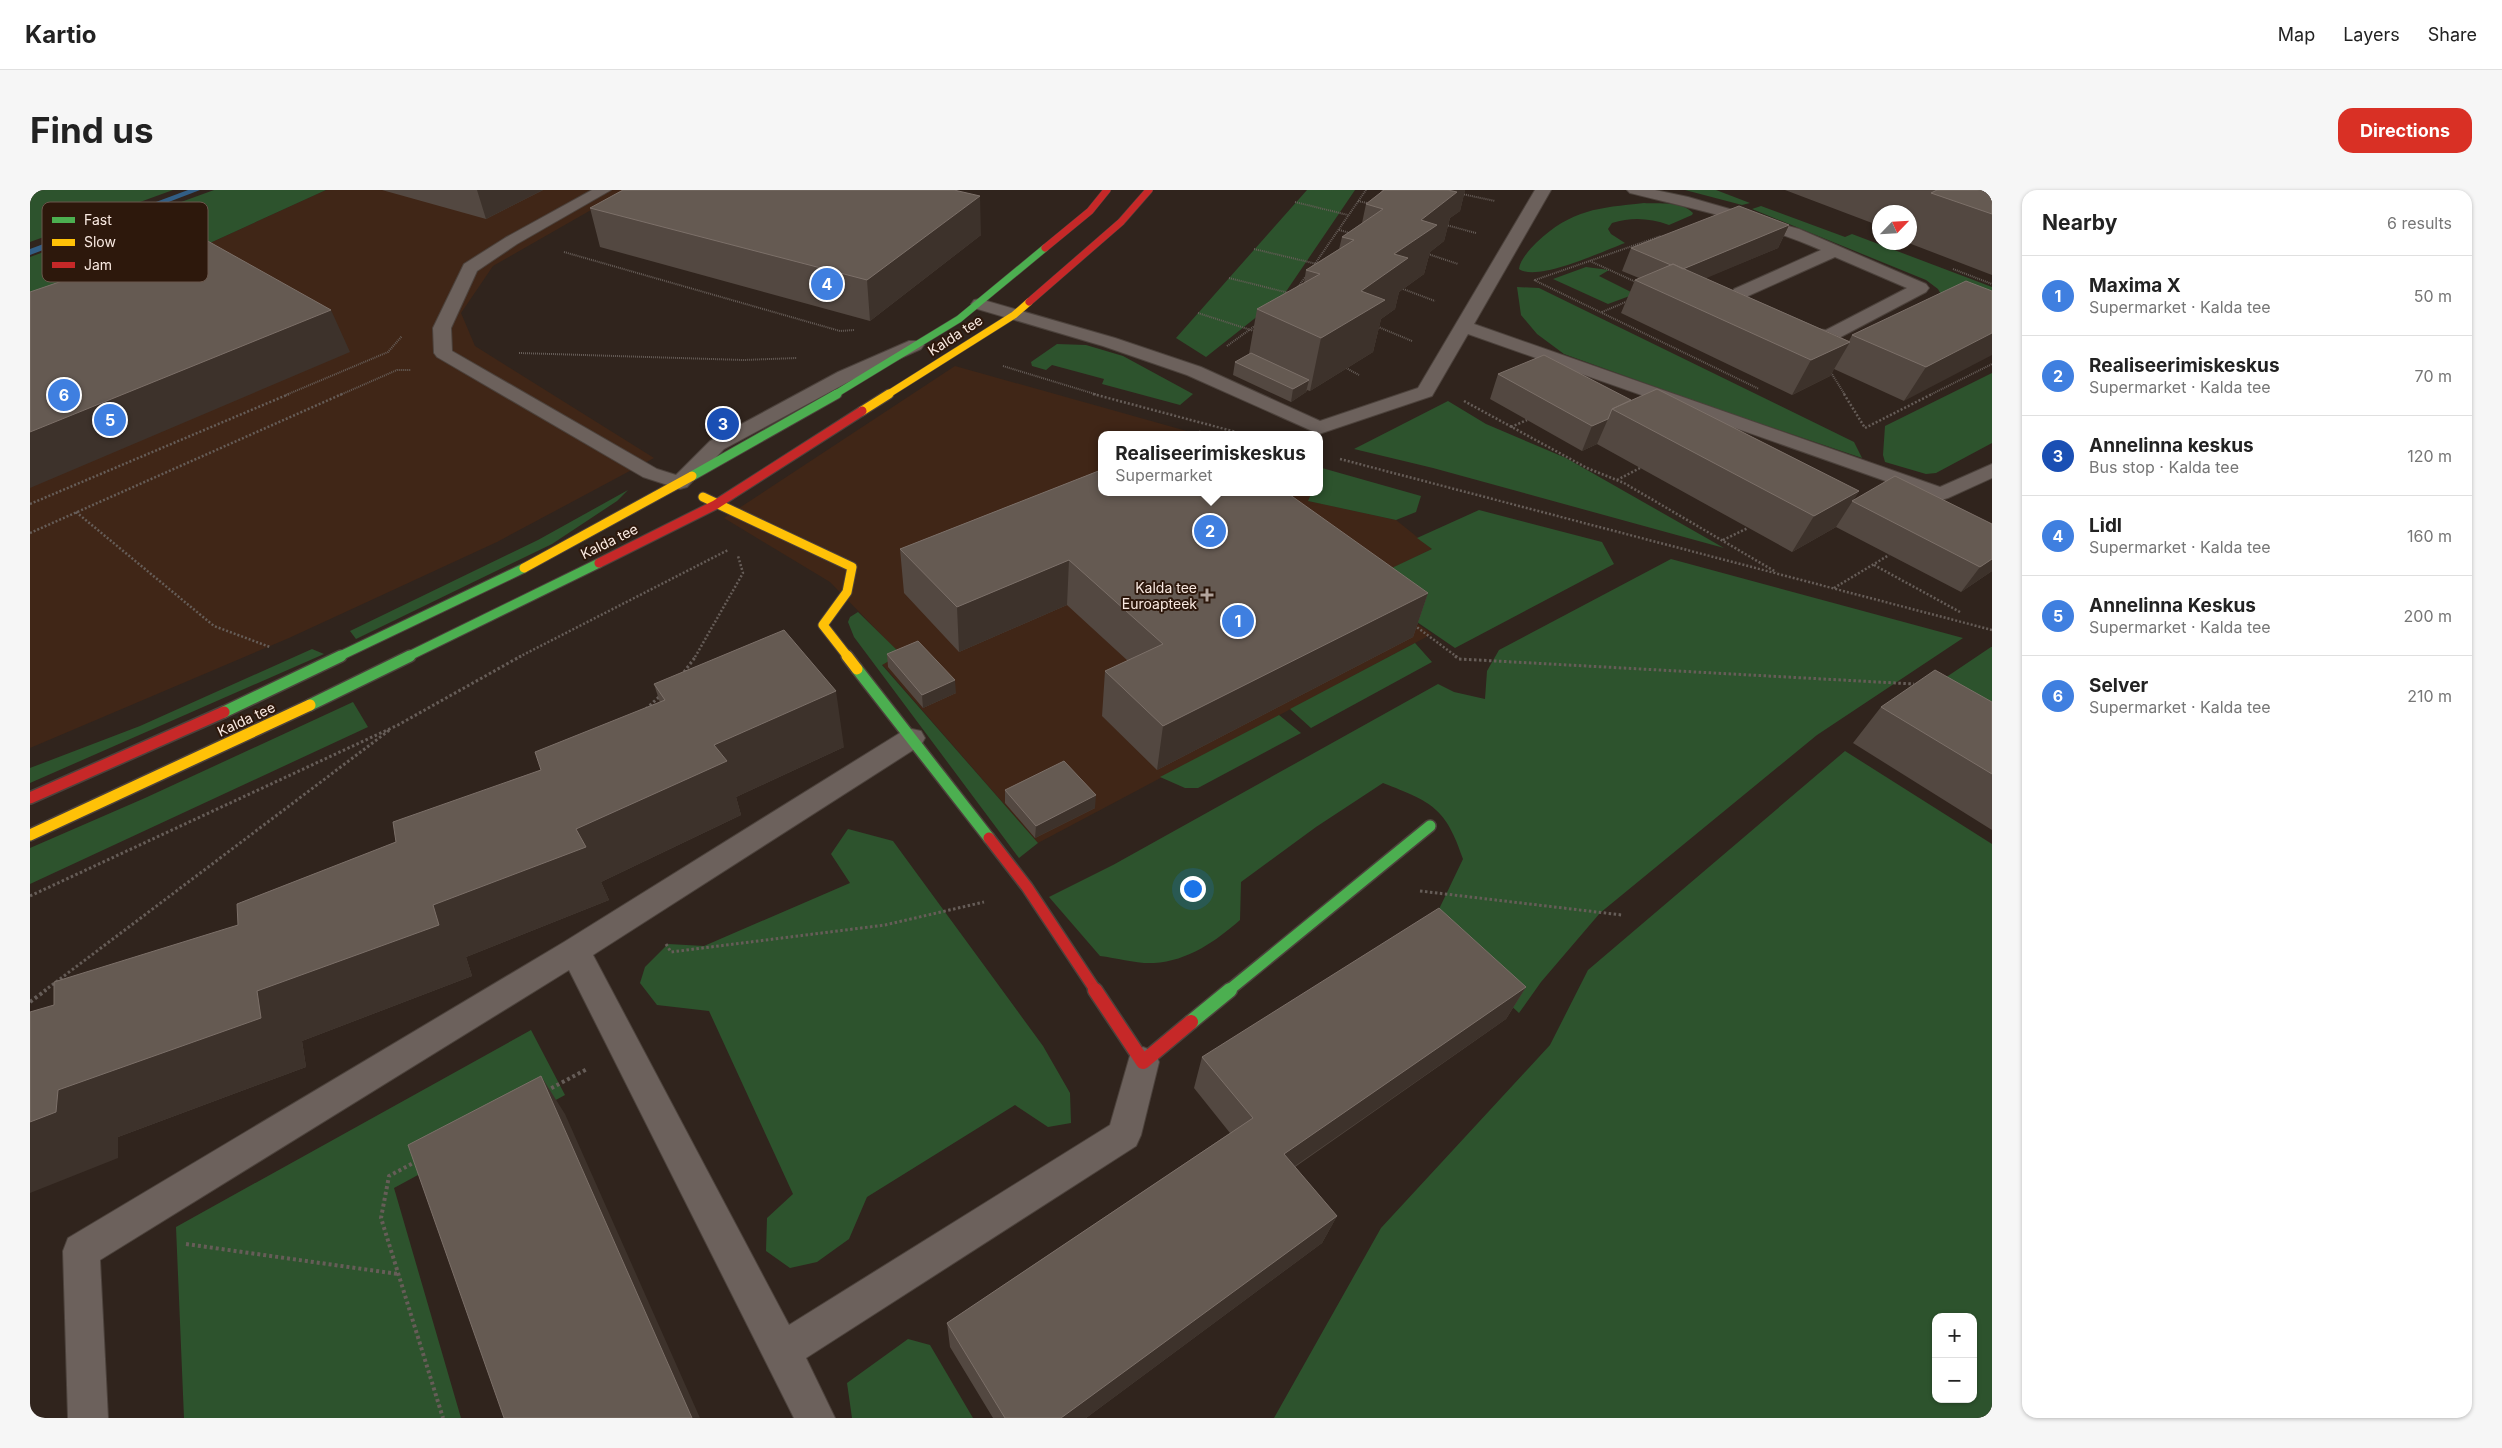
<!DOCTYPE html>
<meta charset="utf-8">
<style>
body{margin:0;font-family:Inter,sans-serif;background:#f6f6f6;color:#222}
.controls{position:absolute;right:15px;bottom:15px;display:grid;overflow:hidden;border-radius:10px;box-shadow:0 1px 4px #0004}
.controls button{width:45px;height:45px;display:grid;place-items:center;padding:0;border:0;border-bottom:1px solid #e0e0e0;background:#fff;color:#222;font:25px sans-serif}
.compass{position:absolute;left:1842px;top:15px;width:45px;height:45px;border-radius:50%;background:#fff;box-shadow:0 1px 4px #0004;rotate:65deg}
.you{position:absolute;left:1162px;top:698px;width:18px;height:18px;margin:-12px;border:4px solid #fff;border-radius:50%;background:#1a73e8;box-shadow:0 0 0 8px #1a73e833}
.badge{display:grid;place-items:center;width:32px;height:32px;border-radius:50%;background:#d93025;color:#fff;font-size:16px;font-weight:700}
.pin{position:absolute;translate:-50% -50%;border:2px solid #fff;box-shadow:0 1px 5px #0006}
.popup{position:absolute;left:1068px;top:241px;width:225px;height:65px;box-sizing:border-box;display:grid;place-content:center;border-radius:10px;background:#fff;filter:drop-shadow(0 1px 4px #0005);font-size:16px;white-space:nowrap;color:#767676}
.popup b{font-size:19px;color:#222}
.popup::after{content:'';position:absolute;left:50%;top:100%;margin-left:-10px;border:10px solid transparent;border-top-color:#fff}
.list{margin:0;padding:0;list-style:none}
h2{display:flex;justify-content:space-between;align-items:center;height:65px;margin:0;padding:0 20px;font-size:21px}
h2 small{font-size:16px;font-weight:400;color:#767676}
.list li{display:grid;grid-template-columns:32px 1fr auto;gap:15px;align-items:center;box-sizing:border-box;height:80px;padding:0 20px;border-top:1px solid #e0e0e0}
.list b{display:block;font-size:19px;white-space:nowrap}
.list p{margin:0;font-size:16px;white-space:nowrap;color:#767676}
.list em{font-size:16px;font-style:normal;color:#767676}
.map{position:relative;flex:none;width:1962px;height:1228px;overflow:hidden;border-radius:15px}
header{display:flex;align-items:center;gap:30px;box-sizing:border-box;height:70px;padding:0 25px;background:#fff;border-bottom:1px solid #e0e0e0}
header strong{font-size:24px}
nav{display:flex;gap:28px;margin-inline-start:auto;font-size:18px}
.intro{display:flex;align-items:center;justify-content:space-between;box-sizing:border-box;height:120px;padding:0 30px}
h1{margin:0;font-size:35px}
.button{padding:12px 22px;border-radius:15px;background:#d93025;color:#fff;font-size:18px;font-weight:700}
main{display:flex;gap:30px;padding:0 30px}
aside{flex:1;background:#fff;border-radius:15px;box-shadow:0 1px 4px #0004}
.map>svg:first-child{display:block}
.built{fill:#402617}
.green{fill:#2d532d;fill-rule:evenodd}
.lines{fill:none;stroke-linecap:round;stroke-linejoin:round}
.stream{fill:#325e85;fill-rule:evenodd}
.lane-casing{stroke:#4c423c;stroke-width:2}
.street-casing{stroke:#4c423c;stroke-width:2}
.fast-far3-casing{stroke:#4c423c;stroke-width:8}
.fast-far2-casing{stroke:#4c423c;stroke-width:11}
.fast-far1-casing{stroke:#4c423c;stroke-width:14}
.fast-casing{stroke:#4c423c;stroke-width:17}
.slow-far2-casing{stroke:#4c423c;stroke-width:8}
.slow-far1-casing{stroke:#4c423c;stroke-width:11}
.slow-casing{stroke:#4c423c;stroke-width:14}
.jam-far3-casing{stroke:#4c423c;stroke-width:8}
.jam-far2-casing{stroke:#4c423c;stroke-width:11}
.jam-far1-casing{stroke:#4c423c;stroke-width:14}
.jam-casing{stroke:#4c423c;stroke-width:17}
.path-far3{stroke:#665d58;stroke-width:2;stroke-dasharray:1 1;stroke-linecap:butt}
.path-far2{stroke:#665d58;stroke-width:2.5;stroke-dasharray:2 2;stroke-linecap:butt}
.path-far1{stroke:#665d58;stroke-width:3;stroke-dasharray:2.5 2.5;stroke-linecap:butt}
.path{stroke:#665d58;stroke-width:4;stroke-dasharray:3 3;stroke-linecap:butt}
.lane{fill:#6c615c;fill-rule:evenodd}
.street{fill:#6c615c;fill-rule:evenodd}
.fast-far3{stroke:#4caf50;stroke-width:7}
.fast-far2{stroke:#4caf50;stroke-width:9}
.fast-far1{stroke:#4caf50;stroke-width:11}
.fast{stroke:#4caf50;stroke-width:14}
.slow-far2{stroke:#ffc107;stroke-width:7}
.slow-far1{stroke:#ffc107;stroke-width:9}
.slow{stroke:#ffc107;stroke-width:11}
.jam-far3{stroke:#c62828;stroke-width:7}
.jam-far2{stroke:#c62828;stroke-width:9}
.jam-far1{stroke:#c62828;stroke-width:11}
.jam{stroke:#c62828;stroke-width:14}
.wall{fill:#534841}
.shaded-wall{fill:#3d322b}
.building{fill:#655a52;stroke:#7c7069}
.poi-dot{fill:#b3a59d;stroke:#2d180c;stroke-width:2}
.labels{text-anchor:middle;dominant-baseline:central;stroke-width:4;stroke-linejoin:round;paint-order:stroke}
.street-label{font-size:14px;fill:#faeae2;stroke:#2d180c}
.poi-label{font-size:14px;fill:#faeae2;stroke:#2d180c;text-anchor:end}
.key{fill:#2d180c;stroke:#6a574c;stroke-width:1}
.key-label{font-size:14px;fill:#faeae2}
</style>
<header>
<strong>Kartio</strong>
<nav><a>Map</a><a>Layers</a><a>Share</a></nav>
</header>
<div class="intro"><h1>Find us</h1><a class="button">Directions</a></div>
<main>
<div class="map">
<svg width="1962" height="1228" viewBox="0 0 1962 1228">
<rect width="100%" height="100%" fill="#30241d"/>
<path class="built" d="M296,0H596L463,76L431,123L445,156L624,268L467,352L259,448L0,558V123L147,68Z
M925,176L1171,245H1071V302H1282L1279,311L1366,330L1402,359L1330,394L1402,444L1008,653L852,474L870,464L800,392L694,328Z"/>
<path class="green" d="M0,0H143L0,52Z
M184,0H296L147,68L0,123V67Z
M1277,0H1325L1253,106L1176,167L1146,148Z
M1655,0H1686L1720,13L1712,15Z
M1614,13C1629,14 1652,11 1663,23L1662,25L1639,35C1619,28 1602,27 1582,33L1578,39L1581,44L1595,53C1573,61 1508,92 1489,79C1490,70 1500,59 1506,53C1542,19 1568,18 1614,13Z
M1731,16L1815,47L1822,44L1962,97V138L1913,108L1908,99L1896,90L1722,19Z
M1556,77L1579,80L1569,86L1605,104L1578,114L1523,89Z
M1487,97L1509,98L1824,252L1832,268L1690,220L1534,164L1507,144L1491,125Z
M1027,154L1056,155L1093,166L1163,204L1150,215L1072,194L1074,189L1022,175L1016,180L1002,176L1001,172Z
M1962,183V253L1906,283L1896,284L1855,272L1853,265L1855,236Z
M1418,211L1456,234L1536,268L1694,358L1403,278L1324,259Z
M1292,278L1391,306L1386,322L1366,330L1278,311L1282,302H1289V286Z
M598,300L587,311L522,354L326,449L320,441L508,350Z
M1449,320L1572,352L1584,374L1425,458L1330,393L1402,359L1387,348Z
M1641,369L1933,448L1787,545L1570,723L1511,792L1489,823L1399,740L1433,669C1416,618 1402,612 1353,593L1286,637L1211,692L1210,730C1186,751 1158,771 1124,773C1107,774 1087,768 1070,766L1019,707L1083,675L1408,494L1424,502L1455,509L1457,481L1469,460Z
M828,422L871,464L852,475L1008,653L989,668L824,447L818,432L820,427Z
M1385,453L1402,472L1281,538L1260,519Z
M1961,457H1962V523L1909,492Z
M282,459L294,464L0,593V578L110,536Z
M323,512L338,537L0,694V658L115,608Z
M1249,525L1271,543L1168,598H1155L1130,587Z
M1815,561L1962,654V1228H1244L1351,1038L1520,855L1558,780ZM1906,1127H1943V1209H1906Z
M818,639L863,651L1013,856L1040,903L1041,933L1018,937L985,915L837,1007L819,1049L787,1072L760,1078L736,1061L737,1028L763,1004L679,821L627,815L610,793L615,777L638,754L674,756L820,693L801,664Z
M501,840L535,905L364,998L431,1228H154L146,1037Z
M878,1149L900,1155L943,1228H822L817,1193Z"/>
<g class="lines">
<path class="stream" d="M158,0H170L0,65V59Z"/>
<defs>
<path id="lane" d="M562,0H581L487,54L447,81L421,138L422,161L627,279L646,285L680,251L808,182L879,151H891L894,155L891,159L822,190L694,259L657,297L650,299L613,287L407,167L404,163L403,138L434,74L475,48Z"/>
<path id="street" d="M1505,0H1521L1444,134L1910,297L1962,274V288L1918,308L1911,310L1904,308L1438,144L1402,206L1289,244L1157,185L1073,156L944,118L941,114L944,110L950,109L1085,148L1171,177L1290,231L1388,198Z
M1597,0H1625L1658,7L1769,39L1896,94L1899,98L1896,102L1805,150L1799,151L1759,146L1756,142L1759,138L1765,137L1796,140L1877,98L1805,67L1718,106L1716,116L1736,129L1733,133H1721L1698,118L1704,99L1791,60C1730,33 1665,19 1600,3Z
M882,539L891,541L895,548L891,555L563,765L759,1135L1080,935L1101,862L1113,857L1125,862L1129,872L1111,945L1106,956L776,1168L805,1228H764L539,780L70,1070L78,1228H38L33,1061L38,1048L534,752L873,541Z"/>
<path id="fast-far3" d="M804,205L929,129L1015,58"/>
<path id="fast-far2" d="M662,286L807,204
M308,467L494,378
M377,467L569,373"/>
<path id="fast-far1" d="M827,479L959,648
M280,515L380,466
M194,522L311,466
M1198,801L1400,636"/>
<path id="fast" d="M1161,832L1200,800"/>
<path id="slow-far2" d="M857,205L984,125L999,112"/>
<path id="slow-far1" d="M832,221L859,204
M673,307L822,377L817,402L793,435L818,467
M494,378L662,286"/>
<path id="slow" d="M817,466L827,479
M0,645L280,515"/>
<path id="jam-far3" d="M1015,58L1060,21L1077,0
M999,112L1091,32L1119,0"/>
<path id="jam-far2" d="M569,373L685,315L832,221"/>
<path id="jam-far1" d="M0,608L194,522
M959,648L997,697L1066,801"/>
<path id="jam" d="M1065,800L1113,872L1161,832"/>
</defs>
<use href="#lane" class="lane-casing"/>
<use href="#street" class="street-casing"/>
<use href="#fast-far3" class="fast-far3-casing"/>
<use href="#fast-far2" class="fast-far2-casing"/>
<use href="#fast-far1" class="fast-far1-casing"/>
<use href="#fast" class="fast-casing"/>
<use href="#slow-far2" class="slow-far2-casing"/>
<use href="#slow-far1" class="slow-far1-casing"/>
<use href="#slow" class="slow-casing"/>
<use href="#jam-far3" class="jam-far3-casing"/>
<use href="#jam-far2" class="jam-far2-casing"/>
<use href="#jam-far1" class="jam-far1-casing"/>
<use href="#jam" class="jam-casing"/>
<path class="path-far3" d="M1432,4L1465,11
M1328,11L1341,14
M1265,12L1318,25
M1416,35L1446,43
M1309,40L1320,43
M1224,59L1287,74
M534,62L810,141L824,140
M1398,64L1428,74
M1560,71L1608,93
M1282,78L1336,0
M1923,79L1962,94
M1199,88L1259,103
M1504,90L1729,199
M1505,90L1631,46
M1267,98L1277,85
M1373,99L1405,111
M1572,122L1598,111
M1168,123L1227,142
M1346,136L1382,151
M1197,156L1226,135
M489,163L713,170L767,168
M973,176L1068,205
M1316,178L1329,185
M1800,181L1815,205
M256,205L358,162L372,146
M310,205L367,180H381
M1900,205L1962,174"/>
<path class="path-far2" d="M1063,204L1206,242
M1814,204L1835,238
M1434,211L1557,278L1594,293L1746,382
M1481,237L1497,230
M1835,238L1902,204
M1310,269L1962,440
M1587,290L1610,278
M0,314L259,204
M46,322L184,436L240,457
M0,343L312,204
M1693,350L1718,338
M1844,375L1930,422
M1804,398L1859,365
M1384,435L1427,467
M489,467L698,360
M665,467L713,383L708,366"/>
<path class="path-far1" d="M1425,466L1429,469L1884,494
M654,482L666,466
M616,519L630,506
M1390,701L1592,725
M0,706L368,535L491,466
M636,754L641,762L855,735L954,712
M14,801L361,539"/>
<path class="path" d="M0,812L16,800
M516,901L557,879
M387,971L359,986L351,1028L413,1228
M156,1054L368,1084"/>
<use href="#lane" class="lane"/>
<use href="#street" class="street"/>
<use href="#fast-far3" class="fast-far3"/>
<use href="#fast-far2" class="fast-far2"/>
<use href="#fast-far1" class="fast-far1"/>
<use href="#fast" class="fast"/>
<use href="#slow-far2" class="slow-far2"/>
<use href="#slow-far1" class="slow-far1"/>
<use href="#slow" class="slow"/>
<use href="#jam-far3" class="jam-far3"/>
<use href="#jam-far2" class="jam-far2"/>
<use href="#jam-far1" class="jam-far1"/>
<use href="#jam" class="jam"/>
</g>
<path class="wall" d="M352,0H513L456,29Z
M1352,0H1435L1430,21L1420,28L1414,51L1400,62L1394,84L1369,102L1365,119L1351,129L1343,162L1280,201L1277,200L1276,202L1261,212L1203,185L1205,172L1219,164L1227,119L1274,93L1276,80L1309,59L1312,47L1332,33L1336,14L1351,2Z
M1755,0H1962V85L1876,52H1880V22H1850V36Z
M560,18L951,45L840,131L570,57Z
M1759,35L1748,58L1675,88L1819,151L1822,145L1962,101L1874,211L1804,179L1800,186L1762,205L1591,123L1605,90L1609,88L1592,81L1601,58Z
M1468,184L1601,210L1829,301L1806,337L1762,362L1567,254L1552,261L1460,209Z
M1071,280L1398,403L1383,447L1127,580L1072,526L1075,481L1098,471L1037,415L929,462L874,403L870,359Z
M1822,311L1962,334V381L1931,402L1806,337Z
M857,464L926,503L893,518L858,477Z
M624,494L814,557L706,607L711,625L571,692L579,710L436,767L442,786L272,851L276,877L88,947V968L24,815L208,735L366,652L511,580L630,513Z
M1962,512V640L1823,553L1851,517Z
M975,600L1065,618L1005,648L975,613Z
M1496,797L1476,829L1265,977L1307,1026L1292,1053L1056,1228H963L920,1157L917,1133L1200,943L1164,898L1172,867Z"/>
<path class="shaded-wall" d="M447,0H513L456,29Z
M1409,0H1435L1430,21L1420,28L1414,51L1400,62L1394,84L1369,102L1365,119L1351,129L1343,162L1280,201L1291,148L1331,101L1364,64L1391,30Z
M950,6L951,45L840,131L837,90Z
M1759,35L1748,58L1641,103L1651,80Z
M301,120L320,162L0,298V242Z
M1962,143V165L1874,211L1896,177Z
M1820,152L1800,186L1762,205L1781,170Z
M1279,190L1276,202L1261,212L1263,199Z
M1578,229L1567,254L1552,261L1562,236Z
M1829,301L1806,337L1762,362L1784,326Z
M1962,369V381L1931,402L1950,377Z
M1039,370L1037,415L929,462L927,417Z
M1398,403L1383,447L1127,580L1133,536Z
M925,490L926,503L893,518L892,505Z
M806,501L814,557L706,607L711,625L571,692L579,710L436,767L442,786L272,851L276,877L88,947V968L0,1003V932L28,900L227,801L403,715L546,639L684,555Z
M1066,605L1065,618L1005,648L1006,636Z
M1496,797L1476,829L1242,992L1254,964Z
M511,886L535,924L670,1228H662Z
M1307,1026L1292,1053L1056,1228H1031Z"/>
<path class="building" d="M593,0H924L950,6L837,90L560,18Z
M1354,0H1418L1427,2L1391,30L1407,35L1364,64L1378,68L1331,101L1355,110L1291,148L1227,119L1290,84L1276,80L1324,50L1312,47L1353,19L1336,14Z
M1907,0H1962V24L1901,3Z
M1709,16L1759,35L1653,79L1643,74L1641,75L1601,58Z
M167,45L301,120L0,242V102Z
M1643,74L1820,152L1781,170L1605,90Z
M1936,91L1962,101V143L1896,177L1822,145Z
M1221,163L1279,190L1263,199L1205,172Z
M1514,165L1601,210L1582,219L1578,229L1562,236L1468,184Z
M1627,199L1829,301L1784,326L1582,219Z
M1170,241L1175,245H1161Z
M1071,280V302H1256L1398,403L1133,536L1075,481L1133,454L1039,370L927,417L870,359Z
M1865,286L1962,334V369L1950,377L1822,311Z
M754,440L806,501L684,555L697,571L546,639L556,657L403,715L409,735L227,801L231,828L28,900L26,922L0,932V822L24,815V792L208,735L207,714L366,652L363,632L511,580L505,562L635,510L624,494Z
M888,451L925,490L892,505L857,464Z
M1905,480L1962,512V584L1851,517Z
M1034,571L1066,605L1006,636L975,600Z
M1409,718L1496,797L1254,964L1307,1026L1031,1228H975L917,1133L1223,928L1172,867Z
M511,886L662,1228H474L378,955Z"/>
<path class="poi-dot" d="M1174.5 397.5h5v5h5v5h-5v5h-5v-5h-5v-5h5z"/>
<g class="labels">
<g class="street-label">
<text transform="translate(925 145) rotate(-33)">Kalda tee</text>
<text transform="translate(579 351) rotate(-26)">Kalda tee</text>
<text transform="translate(216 529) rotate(-25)">Kalda tee</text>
</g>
<g class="poi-label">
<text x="1167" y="397">Kalda tee<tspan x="1167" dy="16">Euroapteek</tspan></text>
</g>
</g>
<rect x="12" y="12" width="166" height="80" rx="8" class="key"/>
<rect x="22" y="27" width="23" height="6" fill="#4caf50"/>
<rect x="22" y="49" width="23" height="7" fill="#ffc107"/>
<rect x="22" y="72" width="23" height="6" fill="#c62828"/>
<g class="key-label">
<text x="54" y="35">Fast</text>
<text x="54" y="57">Slow</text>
<text x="54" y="80">Jam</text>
</g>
</svg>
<div class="controls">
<button>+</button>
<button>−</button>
</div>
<svg class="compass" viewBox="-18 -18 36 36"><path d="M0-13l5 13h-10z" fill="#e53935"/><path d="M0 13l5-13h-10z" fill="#767676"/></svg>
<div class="you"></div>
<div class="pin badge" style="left:1208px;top:431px;background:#3f7fe0">1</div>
<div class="pin badge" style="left:1180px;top:341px;background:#3f7fe0">2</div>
<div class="popup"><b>Realiseerimiskeskus</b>Supermarket</div>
<div class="pin badge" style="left:693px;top:234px;background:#1a4fb4">3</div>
<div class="pin badge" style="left:797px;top:94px;background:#3f7fe0">4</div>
<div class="pin badge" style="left:80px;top:230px;background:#3f7fe0">5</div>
<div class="pin badge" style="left:34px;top:205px;background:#3f7fe0">6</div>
</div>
<aside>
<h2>Nearby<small>6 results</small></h2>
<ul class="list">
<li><span class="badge" style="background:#3f7fe0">1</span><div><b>Maxima X</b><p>Supermarket · Kalda tee</p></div><em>50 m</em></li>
<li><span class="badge" style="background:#3f7fe0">2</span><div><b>Realiseerimiskeskus</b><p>Supermarket · Kalda tee</p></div><em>70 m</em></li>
<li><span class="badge" style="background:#1a4fb4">3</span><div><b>Annelinna keskus</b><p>Bus stop · Kalda tee</p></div><em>120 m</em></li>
<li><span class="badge" style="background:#3f7fe0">4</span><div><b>Lidl</b><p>Supermarket · Kalda tee</p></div><em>160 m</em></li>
<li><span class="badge" style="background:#3f7fe0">5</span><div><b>Annelinna Keskus</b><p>Supermarket · Kalda tee</p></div><em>200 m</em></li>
<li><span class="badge" style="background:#3f7fe0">6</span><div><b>Selver</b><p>Supermarket · Kalda tee</p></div><em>210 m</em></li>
</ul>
</aside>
</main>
